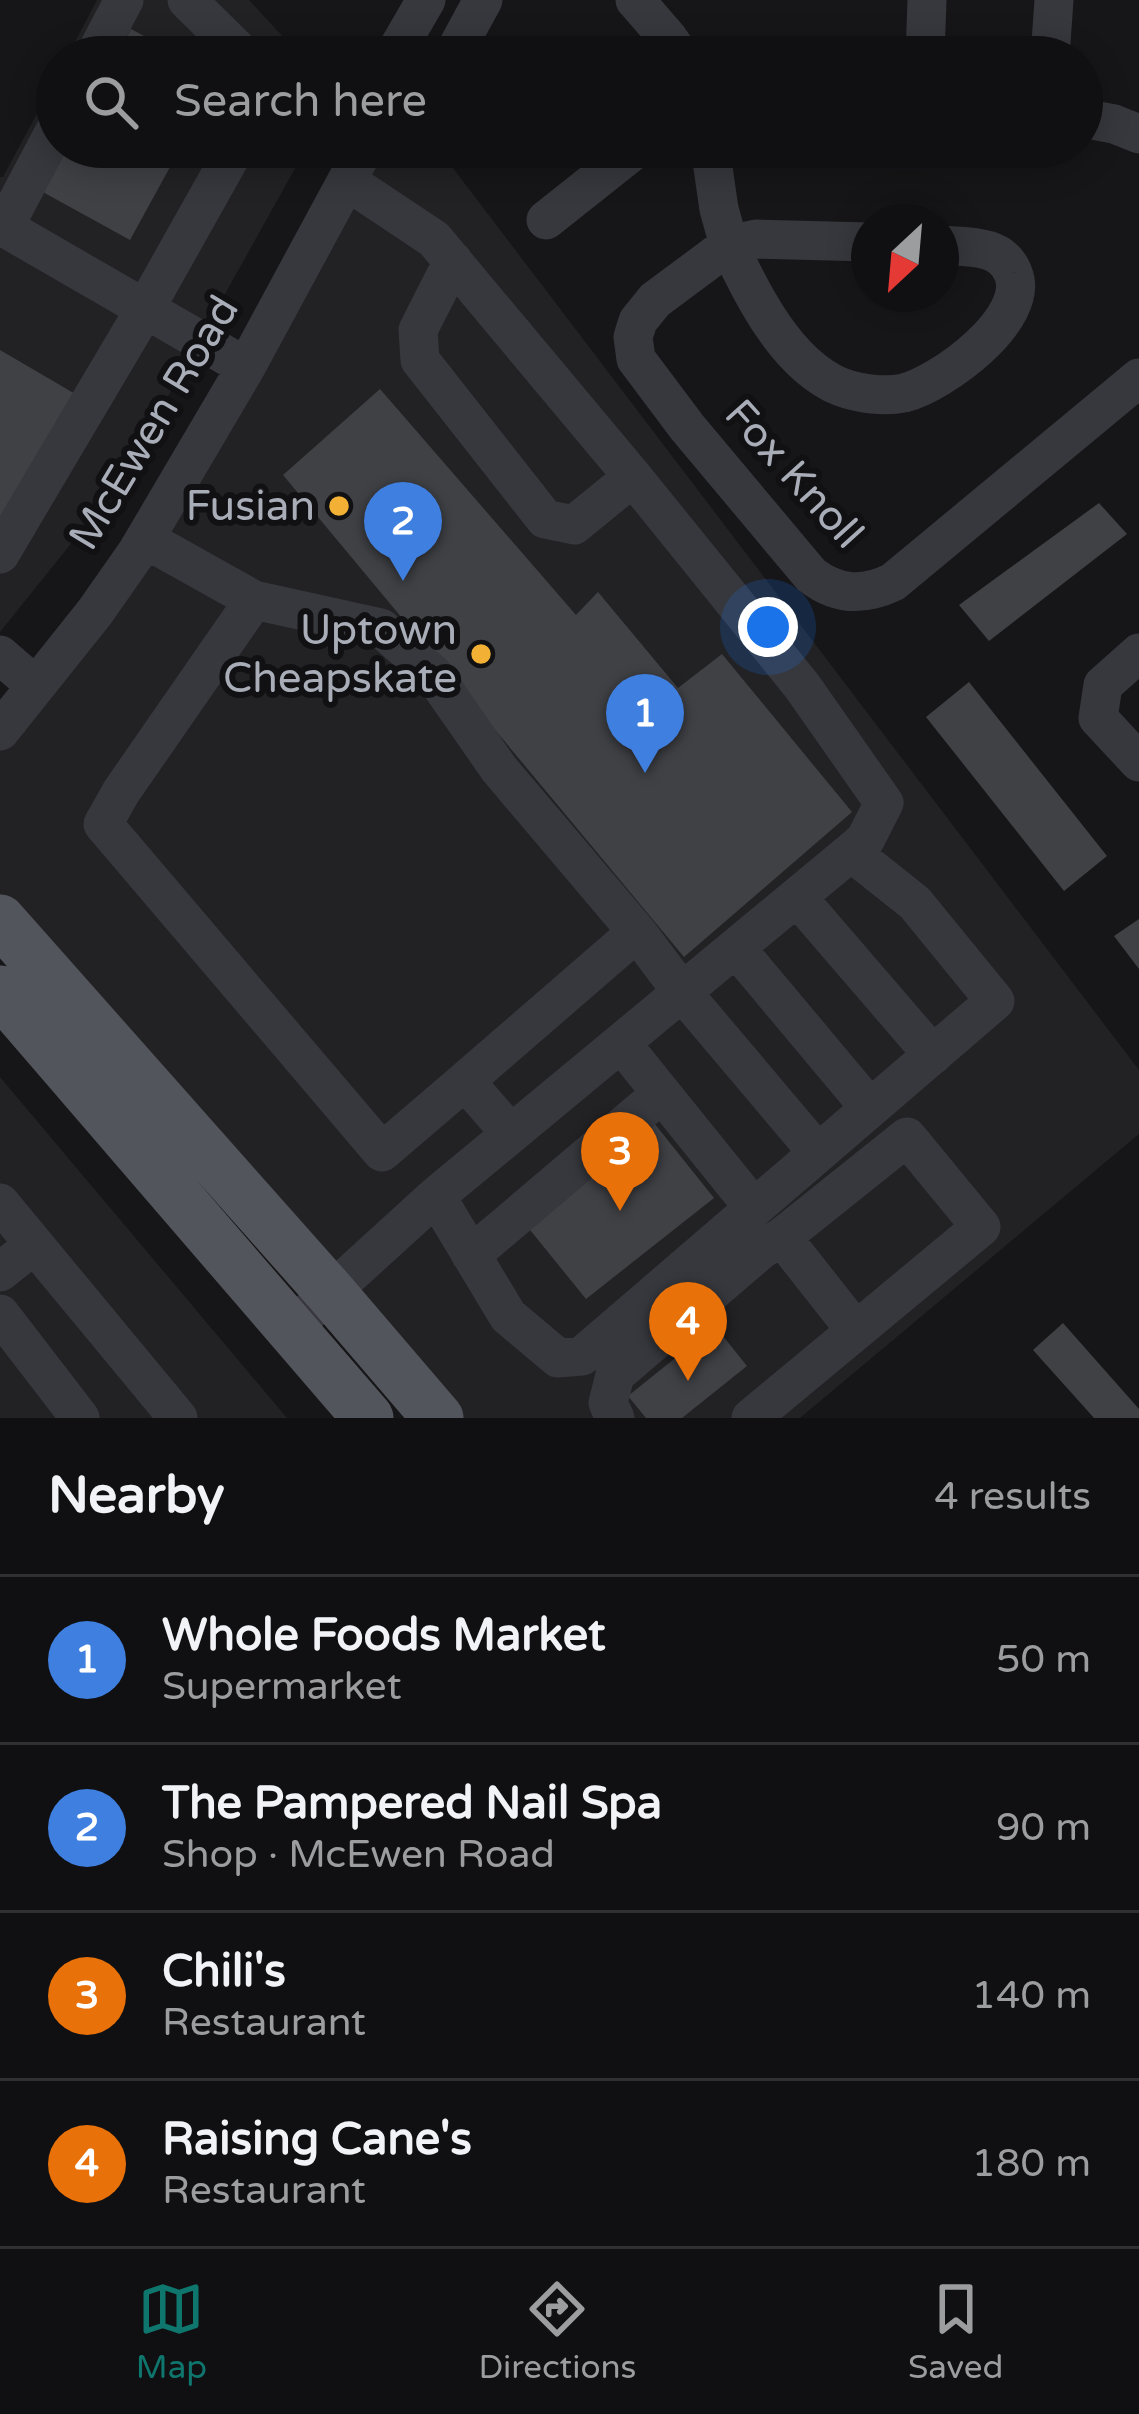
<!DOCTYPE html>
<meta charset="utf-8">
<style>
body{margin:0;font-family:"Varela Round",sans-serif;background:#1e1e20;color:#f1f3f6}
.compass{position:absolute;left:851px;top:204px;width:108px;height:108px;border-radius:50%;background:#101012;box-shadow:0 6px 30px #0003;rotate:206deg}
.you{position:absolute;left:768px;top:627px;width:42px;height:42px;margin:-30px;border:9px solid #fff;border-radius:50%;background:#1a73e8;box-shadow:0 0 0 18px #1a73e833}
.badge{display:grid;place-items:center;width:78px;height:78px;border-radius:50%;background:#0f766e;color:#fff;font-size:39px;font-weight:700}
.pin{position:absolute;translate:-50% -99px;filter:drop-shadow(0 3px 6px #0008)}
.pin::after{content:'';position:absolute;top:63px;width:42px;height:36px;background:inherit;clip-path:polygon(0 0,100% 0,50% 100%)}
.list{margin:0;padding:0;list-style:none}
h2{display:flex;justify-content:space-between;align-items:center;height:156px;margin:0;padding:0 48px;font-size:51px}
h2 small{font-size:39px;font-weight:400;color:#9c9d9f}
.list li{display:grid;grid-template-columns:78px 1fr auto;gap:36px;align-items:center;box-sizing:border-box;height:168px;padding:0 48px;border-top:3px solid #303032}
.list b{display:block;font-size:45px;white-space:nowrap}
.list p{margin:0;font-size:39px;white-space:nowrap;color:#9c9d9f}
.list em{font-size:39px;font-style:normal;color:#9c9d9f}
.icon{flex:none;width:66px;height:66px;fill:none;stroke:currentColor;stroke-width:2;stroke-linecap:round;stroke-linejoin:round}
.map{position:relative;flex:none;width:1139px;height:1418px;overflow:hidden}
.search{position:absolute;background:#101012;box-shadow:0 6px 30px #0003;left:36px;right:36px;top:36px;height:132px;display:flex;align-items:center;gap:30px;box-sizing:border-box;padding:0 42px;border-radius:66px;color:#9c9d9f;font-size:45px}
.sheet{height:828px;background:#101012}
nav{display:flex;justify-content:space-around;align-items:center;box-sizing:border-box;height:168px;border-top:3px solid #303032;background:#101012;font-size:33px;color:#9c9d9f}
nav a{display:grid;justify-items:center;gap:6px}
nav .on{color:#0f766e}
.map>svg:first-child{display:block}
.built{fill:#222225}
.building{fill:#404145}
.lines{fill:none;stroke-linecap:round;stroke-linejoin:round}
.minor{stroke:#37383d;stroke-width:39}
.major{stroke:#53555c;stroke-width:51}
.poi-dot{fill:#f2b134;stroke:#111113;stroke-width:4.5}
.labels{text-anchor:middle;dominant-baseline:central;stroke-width:12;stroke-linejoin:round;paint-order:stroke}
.street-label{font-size:42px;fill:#a8adb8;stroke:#111113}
.poi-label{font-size:42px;fill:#a8adb8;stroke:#111113;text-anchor:end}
</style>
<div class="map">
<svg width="1139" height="1418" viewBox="0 0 1139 1418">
<rect width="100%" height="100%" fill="#161618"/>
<path class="built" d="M97,0H249L302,57H67Z
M57,76V147H307L119,484L0,632V177H3Z
M365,147H437L1139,1070V1134L800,1418H438L0,920V731L95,612Z
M0,1077L287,1418H0Z"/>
<path class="building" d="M131,29L183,57H116Z
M66,147H181L130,240L41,191Z
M0,350L77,395L0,529Z
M380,389L576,615L598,592L678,688L722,654L852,812L684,957L283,475Z
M1099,503L1127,534L989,641L959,605Z
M969,682L1107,856L1064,891L926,717Z
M1139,919V969L1114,936Z
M654,1123L714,1198L586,1299L526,1225Z
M1063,1323L1139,1409V1418H1094L1033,1350Z
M715,1326L747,1366L682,1418H646L628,1396Z"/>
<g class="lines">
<path class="minor" d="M187,0L245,57
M635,0L668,38L681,57
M94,57L124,0
M393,57L426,0
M452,57L483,0
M925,57L927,0
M1050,57L1054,0
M1082,118L1114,124L1139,134
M710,147L719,209L729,245L655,300L638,321L633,337L636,359L687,427L811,575C838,596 864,596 893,582L1139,378
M546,220L638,147
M0,225L246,367
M4,227L57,127
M869,242L756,239L729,245C752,295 787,365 841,387C860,394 884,397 904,393C941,384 1032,318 1013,273C1002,244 967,247 941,245
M453,261L418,330L420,360L545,519L574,525L633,477
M145,539L254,600L381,628L433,674L499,769L637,932L682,992L818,1153
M0,554L145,309L236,147
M254,600L121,792L103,824L382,1152L465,1081L511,1134
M1139,653L1103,685L1098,718L1139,762
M0,655L36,686
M0,731L95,612L137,552L246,367L365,147
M797,897L933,1055
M736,948L870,1108
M621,1043L754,1208
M465,1081L637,932
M436,1196L508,1316L558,1358L582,1356L995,1001L915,903L851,852
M0,1203L178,1418
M471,1255L661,1094
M0,1272L34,1245
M312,1309L436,1196L851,852L865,840L884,803L802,686L633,477L434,239L347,181
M0,1314L80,1418
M615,1418L608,1403L615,1375L762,1249L782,1237
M751,1418L981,1227L907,1137L782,1237L856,1331"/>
<path class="major" d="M0,920L330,1292L438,1418
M0,991L368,1418"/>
</g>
<g class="poi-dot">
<circle cx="339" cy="506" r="12"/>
<circle cx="481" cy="654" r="12"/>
</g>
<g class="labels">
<g class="street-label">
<text transform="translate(154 423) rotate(-59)">McEwen Road</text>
<text transform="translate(794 474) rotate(48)">Fox Knoll</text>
</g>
<g class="poi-label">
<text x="315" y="506">Fusian</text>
<text x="457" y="630">Uptown<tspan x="457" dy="48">Cheapskate</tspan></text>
</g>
</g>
</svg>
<svg class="compass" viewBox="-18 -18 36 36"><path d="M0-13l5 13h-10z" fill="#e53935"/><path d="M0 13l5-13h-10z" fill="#9c9d9f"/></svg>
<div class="you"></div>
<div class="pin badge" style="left:645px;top:773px;background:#3f7fe0">1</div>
<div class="pin badge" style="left:403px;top:581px;background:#3f7fe0">2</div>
<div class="pin badge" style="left:620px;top:1211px;background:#e8710a">3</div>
<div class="pin badge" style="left:688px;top:1381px;background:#e8710a">4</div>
<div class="search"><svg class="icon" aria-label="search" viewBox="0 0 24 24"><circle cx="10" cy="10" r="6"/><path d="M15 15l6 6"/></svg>Search here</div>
</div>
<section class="sheet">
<h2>Nearby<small>4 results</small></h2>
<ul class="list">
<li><span class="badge" style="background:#3f7fe0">1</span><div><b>Whole Foods Market</b><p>Supermarket</p></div><em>50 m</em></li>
<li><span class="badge" style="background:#3f7fe0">2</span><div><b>The Pampered Nail Spa</b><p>Shop · McEwen Road</p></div><em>90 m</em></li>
<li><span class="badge" style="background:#e8710a">3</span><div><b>Chili's</b><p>Restaurant</p></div><em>140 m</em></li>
<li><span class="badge" style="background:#e8710a">4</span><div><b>Raising Cane's</b><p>Restaurant</p></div><em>180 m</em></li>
</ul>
</section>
<nav>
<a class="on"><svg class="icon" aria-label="map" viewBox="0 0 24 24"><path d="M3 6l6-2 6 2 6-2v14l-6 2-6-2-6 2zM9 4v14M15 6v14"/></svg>Map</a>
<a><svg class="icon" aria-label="directions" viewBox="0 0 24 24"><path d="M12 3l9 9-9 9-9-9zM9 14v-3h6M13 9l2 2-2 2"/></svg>Directions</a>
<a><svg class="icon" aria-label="saved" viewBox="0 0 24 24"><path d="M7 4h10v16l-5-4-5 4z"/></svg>Saved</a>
</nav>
